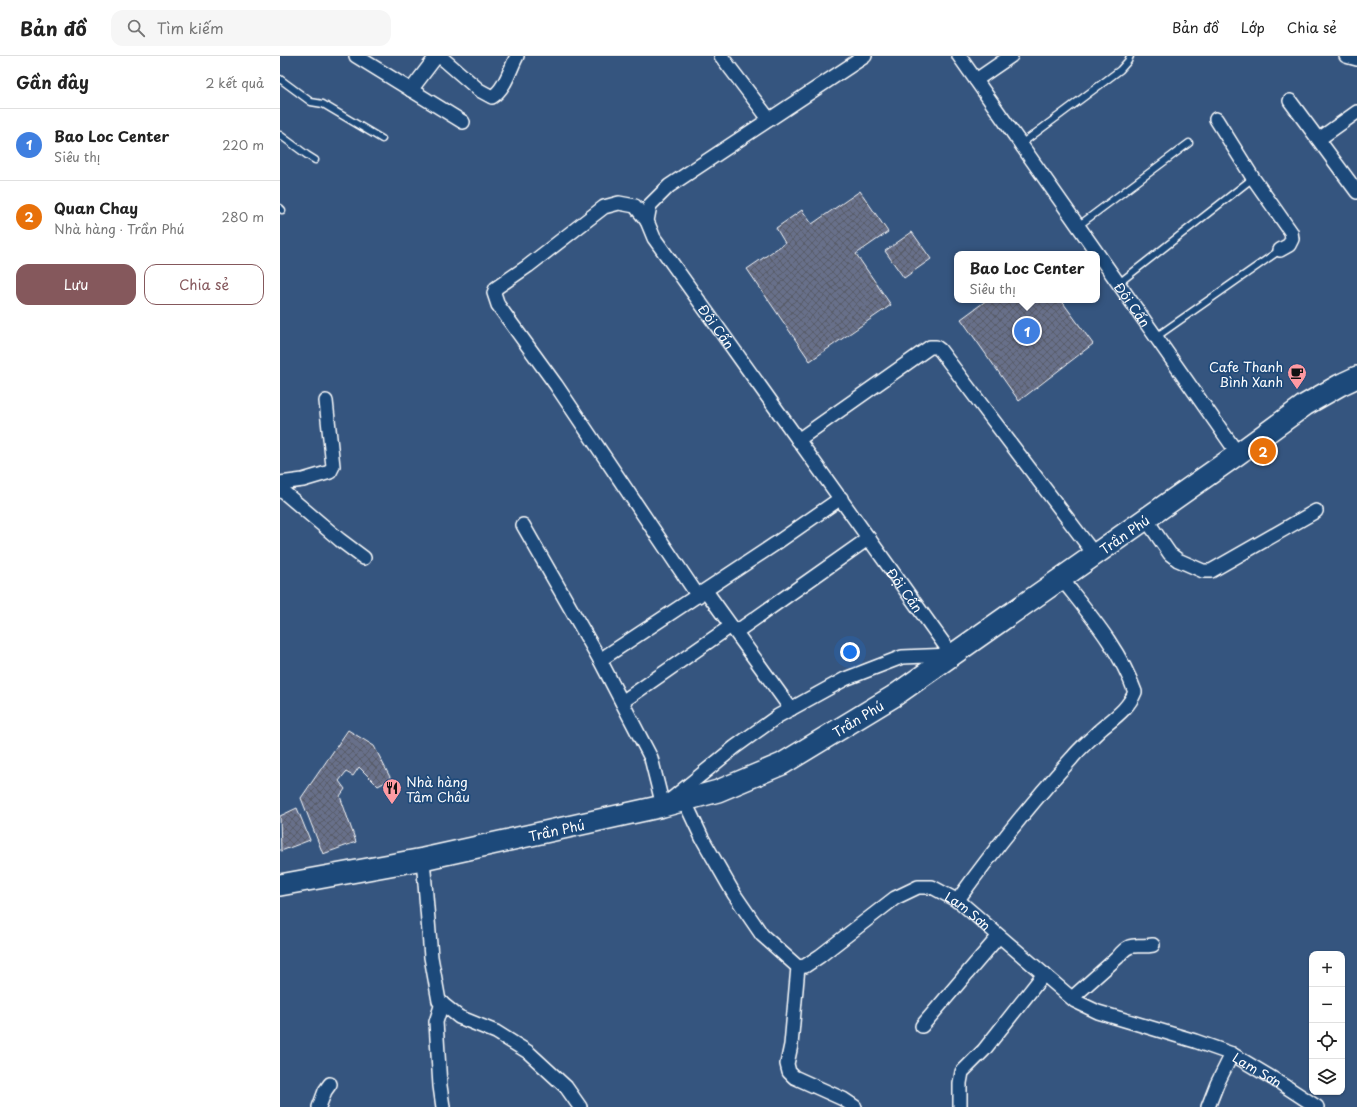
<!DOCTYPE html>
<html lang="vi">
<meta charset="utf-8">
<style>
body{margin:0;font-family:"Playpen Sans",sans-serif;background:#f6f6f6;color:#222}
.controls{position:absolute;right:12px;bottom:12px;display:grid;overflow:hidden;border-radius:8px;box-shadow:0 1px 3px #0004}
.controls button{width:36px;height:36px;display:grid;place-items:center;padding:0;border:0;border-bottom:1px solid #e0e0e0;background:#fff;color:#222;font:20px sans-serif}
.you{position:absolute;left:570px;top:596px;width:14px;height:14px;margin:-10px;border:3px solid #fff;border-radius:50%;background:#1a73e8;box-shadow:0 0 0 6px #1a73e833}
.badge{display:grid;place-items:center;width:26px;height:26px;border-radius:50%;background:#85585c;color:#fff;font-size:13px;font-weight:700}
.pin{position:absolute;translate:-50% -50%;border:2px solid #fff;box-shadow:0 1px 4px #0006}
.popup{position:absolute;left:674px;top:195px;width:146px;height:52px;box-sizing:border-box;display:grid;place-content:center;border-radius:8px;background:#fff;filter:drop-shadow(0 1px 3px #0005);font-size:13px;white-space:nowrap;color:#767676}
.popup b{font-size:15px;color:#222}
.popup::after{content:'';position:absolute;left:50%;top:100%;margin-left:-8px;border:8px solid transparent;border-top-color:#fff}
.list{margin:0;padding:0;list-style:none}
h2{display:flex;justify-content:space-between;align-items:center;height:52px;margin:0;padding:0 16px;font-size:17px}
h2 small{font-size:13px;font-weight:400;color:#767676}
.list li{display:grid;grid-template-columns:26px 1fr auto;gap:12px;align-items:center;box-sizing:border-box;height:72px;padding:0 16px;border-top:1px solid #e0e0e0}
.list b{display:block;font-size:15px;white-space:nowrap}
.list p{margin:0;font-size:13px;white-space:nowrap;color:#767676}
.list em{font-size:13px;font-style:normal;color:#767676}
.actions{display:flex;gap:8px;padding:12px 16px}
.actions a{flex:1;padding:9px 0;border:1px solid #85585c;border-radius:12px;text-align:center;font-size:14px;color:#85585c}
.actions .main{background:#85585c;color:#fff}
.icon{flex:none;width:22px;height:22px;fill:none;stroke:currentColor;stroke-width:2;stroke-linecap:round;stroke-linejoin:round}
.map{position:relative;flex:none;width:1077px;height:1051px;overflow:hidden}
header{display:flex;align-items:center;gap:24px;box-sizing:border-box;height:56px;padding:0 20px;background:#fff;border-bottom:1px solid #e0e0e0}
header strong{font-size:19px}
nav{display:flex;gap:22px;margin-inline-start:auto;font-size:14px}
.search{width:280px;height:36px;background:#f6f6f6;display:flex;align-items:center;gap:10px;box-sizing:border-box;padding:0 14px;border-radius:12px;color:#767676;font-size:15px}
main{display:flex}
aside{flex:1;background:#fff}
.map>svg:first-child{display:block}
.building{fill:url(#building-cross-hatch);stroke:#fff}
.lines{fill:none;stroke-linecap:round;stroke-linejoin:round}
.service-casing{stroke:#fff;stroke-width:9}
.minor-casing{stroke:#fff;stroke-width:16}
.trunk-casing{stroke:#fff;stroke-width:24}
.service{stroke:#1f4a7a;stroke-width:6}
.minor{stroke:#1f4a7a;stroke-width:13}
.trunk{stroke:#1f4a7a;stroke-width:21}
.labels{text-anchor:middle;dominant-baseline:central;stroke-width:3.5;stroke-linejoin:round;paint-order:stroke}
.street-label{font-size:13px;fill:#fff;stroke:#1f4a7a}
.poi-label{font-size:13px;fill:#fff;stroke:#1f4a7a;text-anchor:end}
</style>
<header>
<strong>Bản đồ</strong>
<div class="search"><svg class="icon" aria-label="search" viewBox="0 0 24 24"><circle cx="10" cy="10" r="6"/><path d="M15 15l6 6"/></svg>Tìm kiếm</div>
<nav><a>Bản đồ</a><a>Lớp</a><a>Chia sẻ</a></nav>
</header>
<main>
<aside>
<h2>Gần đây<small>2 kết quả</small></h2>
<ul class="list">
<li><span class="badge" style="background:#3f7fe0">1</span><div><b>Bao Loc Center</b><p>Siêu thị</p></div><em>220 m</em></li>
<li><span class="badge" style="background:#e8710a">2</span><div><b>Quan Chay</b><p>Nhà hàng · Trần Phú</p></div><em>280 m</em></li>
</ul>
<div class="actions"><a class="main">Lưu</a><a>Chia sẻ</a></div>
</aside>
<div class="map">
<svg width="1077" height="1051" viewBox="0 0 1077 1051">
<defs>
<pattern id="building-cross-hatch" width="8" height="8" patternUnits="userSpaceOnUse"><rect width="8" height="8" fill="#68708a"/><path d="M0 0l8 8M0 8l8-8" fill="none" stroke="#595c68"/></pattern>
</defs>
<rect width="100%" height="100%" fill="#35557f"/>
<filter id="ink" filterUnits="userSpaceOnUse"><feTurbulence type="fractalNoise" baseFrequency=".025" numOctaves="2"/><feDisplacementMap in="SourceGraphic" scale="8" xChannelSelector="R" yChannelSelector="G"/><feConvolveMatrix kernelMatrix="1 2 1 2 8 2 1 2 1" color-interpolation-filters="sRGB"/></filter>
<g filter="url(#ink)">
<path class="building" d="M580,135L608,176L576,198L611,249L530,305L467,213L505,187L496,172L522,154L532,168Z
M632,176L651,203L624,222L605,195Z
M707,244H781L813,288L739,345L681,263Z
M68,674L94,690L111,723L98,730L79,711L73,720L66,716L59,725L65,733L60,740L76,786L43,798L21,742Z
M17,752L30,784L1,795L0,760Z"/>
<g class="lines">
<defs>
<path id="service" d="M0,23L31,46L43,48L102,83
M0,79L27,99L35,104
M741,88L840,14L848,5L850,0
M0,152L2,154
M798,170L909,87
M839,227L973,122
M876,281L1000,194"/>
<g id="minor">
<path d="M76,0L183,66"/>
<path d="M441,0L489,63"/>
<path id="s1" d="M585,0L389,130L370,149L367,165L374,182L672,599"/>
<path id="s2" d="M679,0L958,398"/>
<path d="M1066,0L1077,3"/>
<path d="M696,24L731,0"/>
<path d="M131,34L156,1L162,2L199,34L212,41C225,33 230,13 237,0"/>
<path d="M1010,45L1077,136"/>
<path d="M936,63L973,122L1011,176L1012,183L1009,189L1000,194"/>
<path d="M1039,83L1077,56"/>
<path d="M367,165L355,150L339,147L324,151L248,210L216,232L214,237L218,249L276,329L418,540"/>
<path d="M518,384L650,291H656L660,294L815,499"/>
<path d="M0,427L23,424L50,416L53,410L46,345"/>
<path d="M0,433L60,484L84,502"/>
<path d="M866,463L890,498L898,504L923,515H931L1036,455"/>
<path d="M243,469L320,604L371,702L383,750L455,691L498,660L565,623L622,601L671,599"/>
<path d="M426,535L511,653"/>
<path d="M456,576L589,482"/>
<path d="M320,604L495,488L561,442"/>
<path d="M342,646L451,570"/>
<path id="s3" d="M404,744L422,782L454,838L482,879L518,911L525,910L540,900L615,842L638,831H652L680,846L795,945L818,956L915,985L952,998L1002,1028L1037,1051"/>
<path d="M143,803L151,901L159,945L179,961L216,976L248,996L286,1031L300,1051"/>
<path d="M677,845C713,795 751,747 792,702C800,692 811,683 820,674C834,662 848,653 855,636C840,593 809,558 781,522"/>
<path d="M518,911L511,989L507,1008L509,1016L514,1021L563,1043L575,1051"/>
<path d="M792,942L838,901C851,884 856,892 873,889"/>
<path d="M162,947L156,966L160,1030L163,1051"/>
<path d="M642,970L719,880"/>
<path d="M39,1051L45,1035L50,1028"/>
<path d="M680,1051V1027L682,1016L704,994L764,918"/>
<path d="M928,1051L937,1028L952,998"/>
</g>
<g id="trunk">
<path id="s4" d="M0,829L143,803L383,750L438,735L502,708L614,640L958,398L1025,349L1060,329L1077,321"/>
</g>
</defs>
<use href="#service" class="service-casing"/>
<use href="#minor" class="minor-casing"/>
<use href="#trunk" class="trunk-casing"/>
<use href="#service" class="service"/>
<use href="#minor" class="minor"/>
<use href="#trunk" class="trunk"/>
</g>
</g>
<defs>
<symbol id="cafe-pin" viewBox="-11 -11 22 30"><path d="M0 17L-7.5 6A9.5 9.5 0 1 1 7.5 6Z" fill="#ff9aa2" stroke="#1f4a7a"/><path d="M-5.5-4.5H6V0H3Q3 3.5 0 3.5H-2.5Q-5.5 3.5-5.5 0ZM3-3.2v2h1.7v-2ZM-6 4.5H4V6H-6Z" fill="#111"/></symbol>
<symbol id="restaurant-pin" viewBox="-11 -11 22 30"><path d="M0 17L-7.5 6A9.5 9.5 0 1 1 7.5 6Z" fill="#ff9aa2" stroke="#1f4a7a"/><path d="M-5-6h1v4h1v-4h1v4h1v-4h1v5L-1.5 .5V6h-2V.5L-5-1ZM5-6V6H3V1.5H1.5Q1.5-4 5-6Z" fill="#111"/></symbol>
</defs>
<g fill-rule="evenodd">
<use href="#cafe-pin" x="1006" y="306" width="22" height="30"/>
<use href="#restaurant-pin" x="101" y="721" width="22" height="30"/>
</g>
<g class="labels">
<g class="street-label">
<text stroke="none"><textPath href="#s2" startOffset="303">Đội Cấn</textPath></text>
<text stroke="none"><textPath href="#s1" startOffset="405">Đội Cấn</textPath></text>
<text stroke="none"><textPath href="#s4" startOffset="930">Trần Phú</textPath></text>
<text stroke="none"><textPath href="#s1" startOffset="729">Đội Cấn</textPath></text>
<text stroke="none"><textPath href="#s4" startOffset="606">Trần Phú</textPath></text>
<text stroke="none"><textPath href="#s4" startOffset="282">Trần Phú</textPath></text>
<text stroke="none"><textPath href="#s3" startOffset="407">Lam Sơn</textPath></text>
<text stroke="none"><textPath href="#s3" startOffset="743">Lam Sơn</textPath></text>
</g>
<g class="poi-label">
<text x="1003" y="310">Cafe Thanh<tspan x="1003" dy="15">Bình Xanh</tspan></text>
<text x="126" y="725" text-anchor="start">Nhà hàng<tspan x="126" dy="15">Tâm Châu</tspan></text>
</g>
</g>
</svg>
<div class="controls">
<button>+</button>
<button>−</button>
<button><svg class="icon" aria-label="locate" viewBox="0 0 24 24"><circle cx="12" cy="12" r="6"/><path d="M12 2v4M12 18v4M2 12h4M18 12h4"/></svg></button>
<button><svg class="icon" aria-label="layers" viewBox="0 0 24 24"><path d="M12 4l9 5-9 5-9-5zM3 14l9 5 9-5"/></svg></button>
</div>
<div class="you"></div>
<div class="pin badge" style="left:747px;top:275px;background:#3f7fe0">1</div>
<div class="popup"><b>Bao Loc Center</b>Siêu thị</div>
<div class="pin badge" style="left:983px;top:395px;background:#e8710a">2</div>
</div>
</main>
